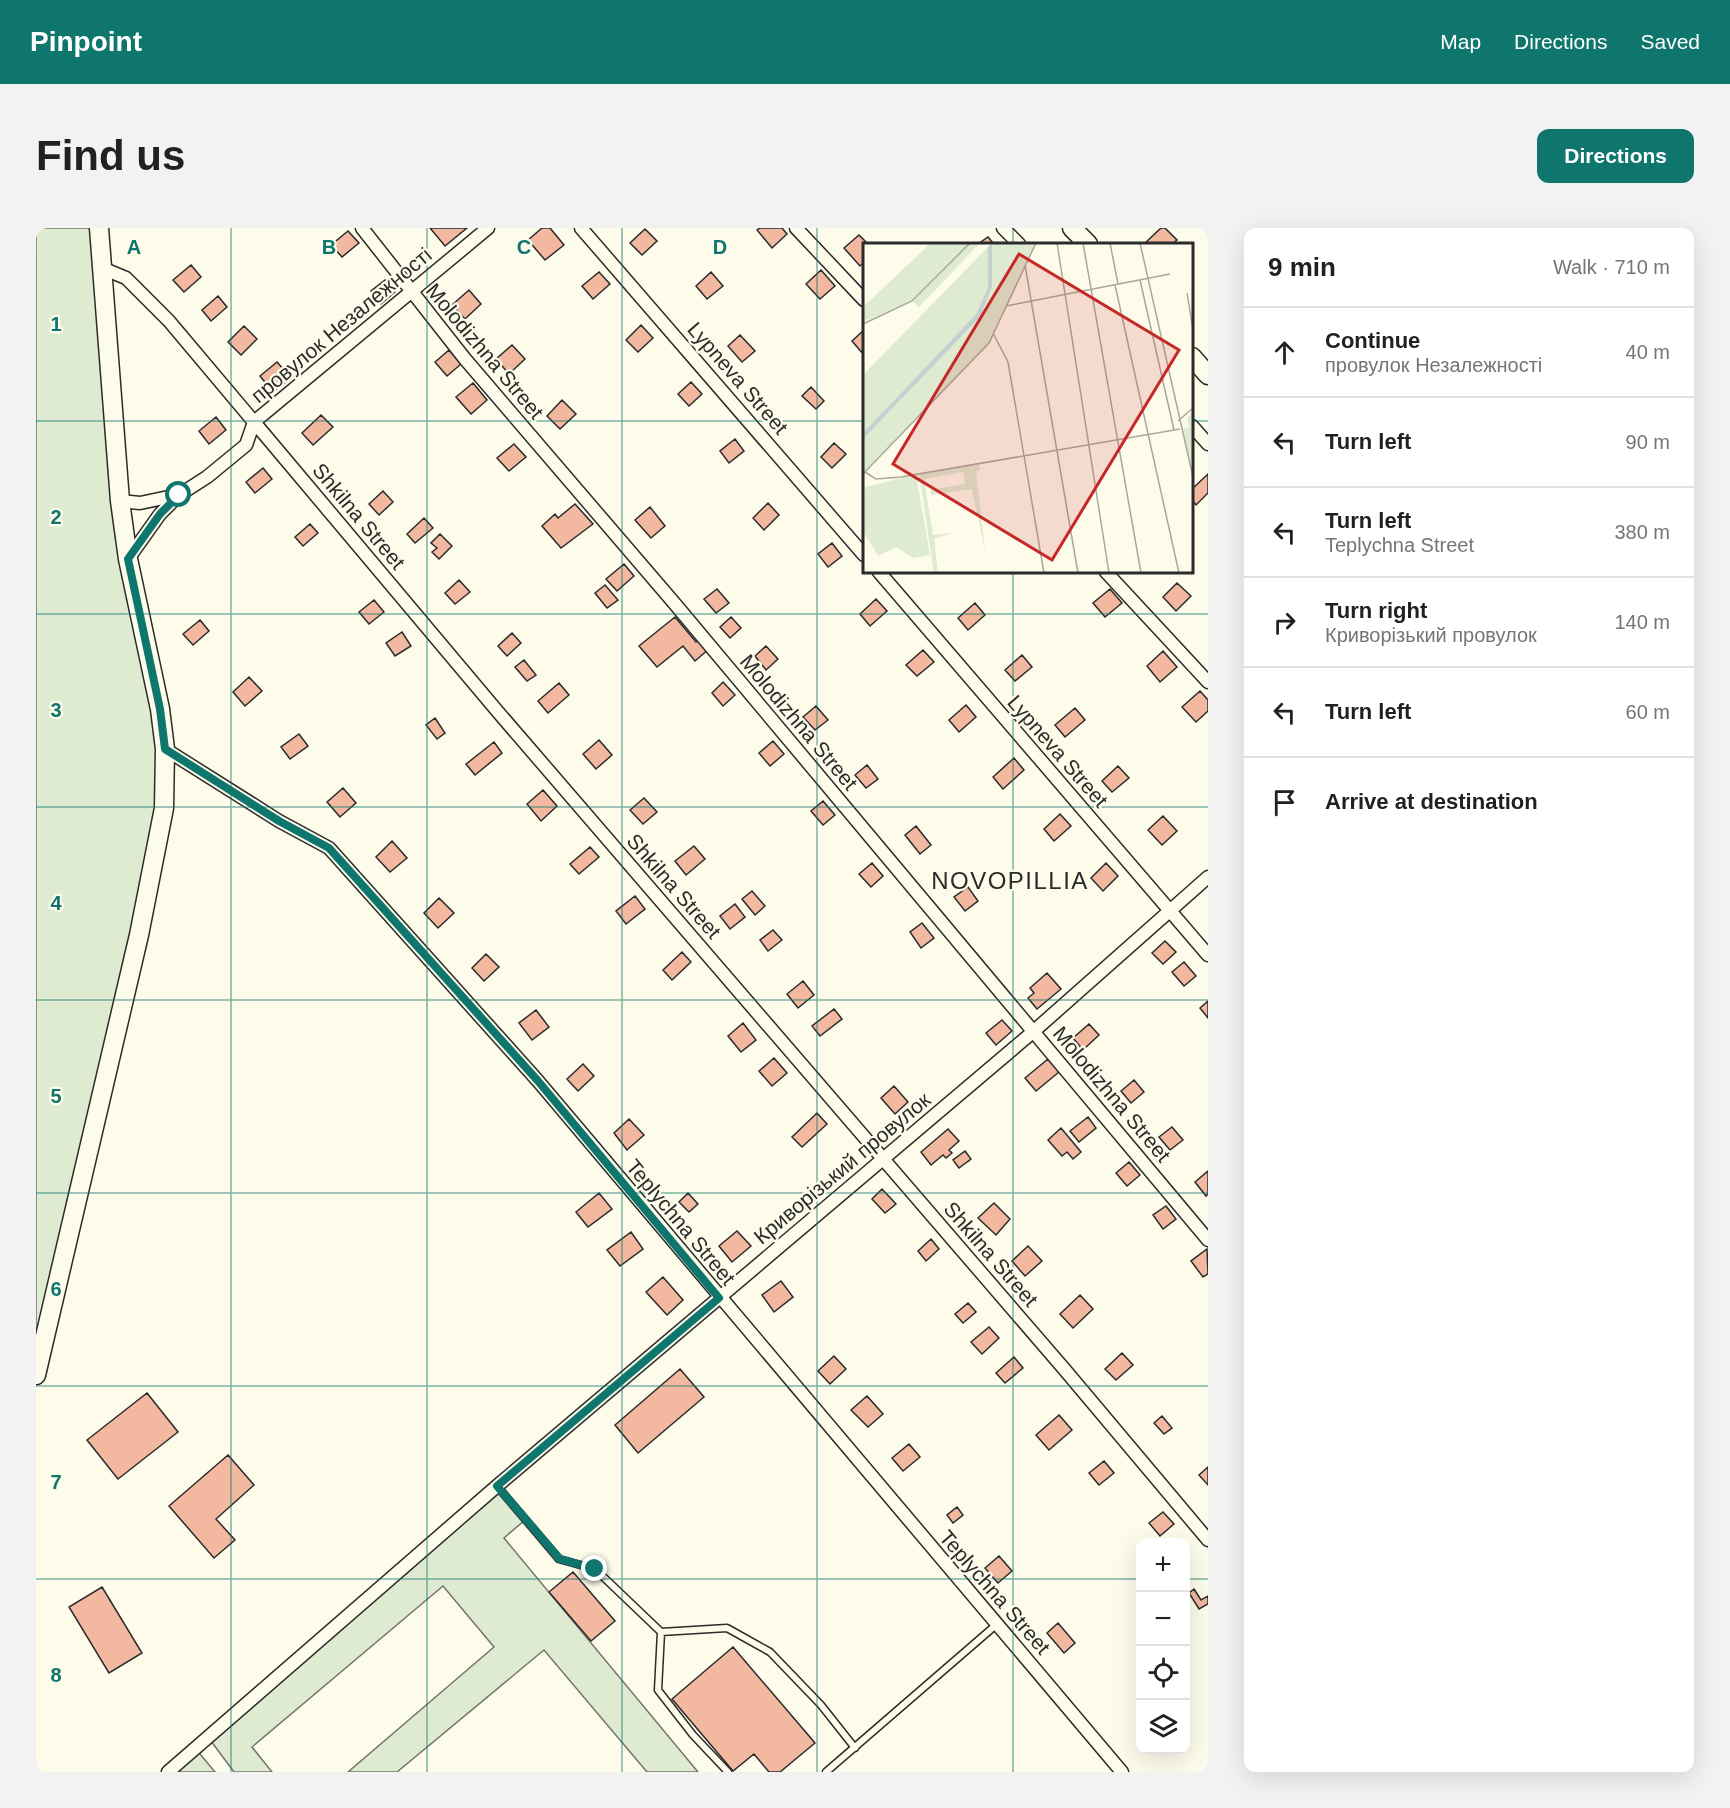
<!DOCTYPE html>
<meta charset="utf-8">
<style>
body{margin:0;font-family:Arial,sans-serif;background:#f2f2f2;color:#202124}
.controls{position:absolute;right:18px;bottom:18px;display:grid;overflow:hidden;border-radius:12px;box-shadow:0 6px 24px #0002}
.controls button{width:54px;height:54px;display:grid;place-items:center;padding:0;border:0;border-bottom:2px solid #e0e0e0;background:#fff;color:#202124;font:30px sans-serif}
.stop{position:absolute;width:18px;height:18px;margin:-14px;border:4px solid #0f766e;border-radius:50%;background:#fff}
.stop.end{background:#0f766e;border-color:#fff;box-shadow:0 2px 6px #0008}
.list{margin:0;padding:0;list-style:none}
h2{display:flex;justify-content:space-between;align-items:center;height:78px;margin:0;padding:0 24px;font-size:26px}
h2 small{font-size:20px;font-weight:400;color:#757577}
.list li{display:grid;grid-template-columns:39px 1fr auto;gap:18px;align-items:center;box-sizing:border-box;height:90px;padding:0 24px;border-top:2px solid #e0e0e0}
.list b{display:block;font-size:22px;white-space:nowrap}
.list p{margin:0;font-size:20px;white-space:nowrap;color:#757577}
.list em{font-size:20px;font-style:normal;color:#757577}
.icon{flex:none;width:33px;height:33px;fill:none;stroke:currentColor;stroke-width:2;stroke-linecap:round;stroke-linejoin:round}
.map{position:relative;flex:none;width:1172px;height:1544px;overflow:hidden;border-radius:12px}
header{display:flex;align-items:center;gap:36px;box-sizing:border-box;height:84px;padding:0 30px;background:#0f766e;color:#fff}
header strong{font-size:28px}
nav{display:flex;gap:33px;margin-inline-start:auto;font-size:21px}
.intro{display:flex;align-items:center;justify-content:space-between;box-sizing:border-box;height:144px;padding:0 36px}
h1{margin:0;font-size:42px}
.button{padding:15px 27px;border-radius:12px;background:#0f766e;color:#fff;font-size:21px;font-weight:700}
main{display:flex;gap:36px;padding:0 36px}
aside{flex:1;background:#fff;border-radius:12px;box-shadow:0 6px 24px #0002}
.map>svg:first-child{display:block}
.green{fill:#deebd1;stroke:#74746e;stroke-width:1.5}
.building{fill:#f2b8a0;stroke:#2b2b2b;stroke-width:1.5}
.lines{fill:none;stroke-linecap:round;stroke-linejoin:round}
.lane-casing{stroke:#2b2b2b;stroke-width:9}
.street-casing{stroke:#2b2b2b;stroke-width:15}
.secondary-casing{stroke:#2b2b2b;stroke-width:21}
.lane{stroke:#fdfbea;stroke-width:6}
.street{stroke:#fdfbea;stroke-width:12}
.secondary{stroke:#fdfbea;stroke-width:18}
.route{stroke:#0f766e;stroke-width:8}
.grid{fill:none;stroke:#0f766e;stroke-width:1.5;stroke-opacity:0.55}
.labels{text-anchor:middle;dominant-baseline:central;stroke-width:4.5;stroke-linejoin:round;paint-order:stroke}
.street-label{font-size:21px;fill:#2b2b2b;stroke:#fdfbea}
.quarter-label{font-size:24px;letter-spacing:1.5px;fill:#2b2b2b;stroke:#fdfbea}
.inset-road{fill:none;stroke:#a9a89e;stroke-width:1.5}
.view{fill:#c62828;fill-opacity:0.15;stroke:#c62828;stroke-width:3}
.inset-edge{fill:none;stroke:#2b2b2b;stroke-width:3}
.grid-label{font-size:20px;text-anchor:middle;font-weight:bold;fill:#0f766e;stroke:#fdfbea;stroke-width:4.5;stroke-linejoin:round;paint-order:stroke}
</style>
<header>
<strong>Pinpoint</strong>
<nav><a>Map</a><a>Directions</a><a>Saved</a></nav>
</header>
<div class="intro"><h1>Find us</h1><a class="button">Directions</a></div>
<main>
<div class="map">
<svg width="1172" height="1544" viewBox="0 0 1172 1544">
<rect width="100%" height="100%" fill="#fdfbea"/>
<path class="green" d="M0,0H63L84,273L124,481L128,580L0,1147Z
M461,1258L489,1292L468,1310L662,1544H611L508,1422L361,1544H312L458,1419L407,1358L216,1519L236,1544H198L172,1509Z
M159,1520L179,1544H132Z"/>
<path class="building" d="M394,0H431L409,18Z
M506,0H514L528,17L509,32L492,12Z
M724,0H746L751,6L736,20L721,2Z
M1125,0H1129L1141,12L1136,16H1108Z
M609,1L621,13L606,27L594,15Z
M312,3L323,15L306,29L295,17Z
M823,7L832,16H828V34L824,38L808,20Z
M952,9L958,16H942Z
M155,37L165,49L148,64L137,52Z
M785,42L799,58L784,71L770,56Z
M563,44L574,56L557,71L546,58Z
M675,44L687,58L671,71L660,58Z
M349,52L359,64L345,76L335,63Z
M433,62L445,76L429,91L416,77Z
M182,68L191,79L175,93L166,82Z
M605,97L617,110L602,124L590,112Z
M208,98L221,111L205,127L192,114Z
M828,102V127L816,113Z
M704,107L719,123L706,134L692,118Z
M476,117L489,131L473,146L460,131Z
M413,122L425,136L411,148L399,134Z
M241,134L255,150L237,164L224,148Z
M655,154L666,166L653,178L642,166Z
M437,155L451,172L435,186L420,169Z
M775,159L788,173L780,181L766,168Z
M526,172L540,186L524,201L511,188Z
M285,187L297,199L277,217L266,205Z
M180,189L190,202L173,216L163,203Z
M699,211L708,223L693,235L684,223Z
M798,215L810,226L796,240L785,229Z
M478,216L490,229L473,243L461,230Z
M227,240L236,251L219,265L210,254Z
M1172,246V265L1160,277L1156,272V261Z
M347,263L357,274L343,287L333,276Z
M732,275L743,287L728,302L717,290Z
M539,276L557,296L525,320L506,298L519,286L522,290Z
M614,279L629,298L615,310L599,292Z
M388,290L397,300L379,315L371,306Z
M274,296L282,305L267,318L259,309Z
M404,306L416,318L403,331L396,324L401,320L395,315Z
M796,315L806,328L792,339L782,326Z
M588,336L598,348L581,363L570,351Z
M423,352L434,364L419,376L409,365Z
M1141,355L1155,368L1140,383L1127,369Z
M569,357L582,372L571,380L559,365Z
M681,361L693,375L680,385L668,371Z
M1074,361L1086,375L1069,389L1057,375Z
M840,371L851,383L834,398L824,386Z
M338,372L348,384L333,396L323,384Z
M939,375L949,387L932,402L922,390Z
M639,389L660,414L665,409L674,420L659,433L647,418L621,439L603,418Z
M695,389L705,400L694,410L684,399Z
M164,392L173,403L157,417L147,406Z
M366,404L375,418L359,428L350,415Z
M476,405L485,415L471,428L462,418Z
M730,418L742,431L730,442L719,428Z
M887,422L898,434L881,448L870,437Z
M1127,423L1141,439L1124,454L1111,438Z
M986,427L996,439L979,453L969,442Z
M488,432L500,447L491,453L479,439Z
M213,449L226,463L209,478L197,464Z
M687,454L699,467L687,478L676,465Z
M523,455L533,467L512,485L502,473Z
M1164,463L1172,472V483L1160,494L1146,479Z
M930,477L940,489L923,504L913,492Z
M780,478L792,492L779,502L767,489Z
M1039,480L1049,492L1029,509L1019,497Z
M399,490L409,505L401,511L390,497Z
M263,506L272,518L254,531L245,519Z
M563,512L576,527L560,541L547,526Z
M737,513L748,526L734,538L723,525Z
M458,514L466,525L439,547L430,536Z
M978,530L988,542L967,561L957,549Z
M831,537L842,551L830,560L819,547Z
M1082,538L1093,550L1076,564L1066,553Z
M307,560L320,575L304,589L291,574Z
M507,562L521,578L505,593L491,576Z
M608,570L621,584L607,596L594,582Z
M787,573L799,587L787,597L775,583Z
M1024,586L1035,598L1018,613L1008,601Z
M1127,588L1141,603L1126,617L1112,602Z
M880,598L895,617L884,626L869,607Z
M356,613L371,630L354,644L340,629Z
M658,618L669,631L650,647L639,633Z
M554,619L563,629L543,646L534,636Z
M836,635L847,648L835,659L823,646Z
M1070,635L1082,648L1067,663L1055,650Z
M932,659L942,673L929,683L918,669Z
M716,663L729,678L719,687L706,671Z
M599,668L609,681L590,696L580,683Z
M403,670L418,685L402,700L388,685Z
M699,676L709,689L694,701L684,688Z
M886,695L898,710L885,720L874,704Z
M737,702L746,712L732,723L724,712Z
M1129,713L1140,724L1127,736L1116,725Z
M646,724L655,734L636,752L627,742Z
M450,726L463,739L448,753L436,740Z
M1148,734L1160,748L1148,758L1136,744Z
M1011,745L1025,761L1001,781L992,770L998,765L994,760Z
M767,753L778,767L762,780L751,766Z
M1172,773V790L1164,780Z
M798,781L806,791L784,808L776,798Z
M500,782L513,799L496,812L483,795Z
M966,792L976,803L960,817L950,805Z
M707,795L720,812L705,824L692,808Z
M1053,796L1063,807L1047,822L1037,810Z
M738,830L751,845L736,858L723,843Z
M1012,831L1023,844L1000,863L989,850Z
M547,836L558,848L542,863L531,851Z
M1098,852L1108,864L1095,875L1085,863Z
M858,858L872,874L859,886L845,870Z
M781,885L791,896L766,919L756,909Z
M1052,889L1060,900L1043,914L1034,903Z
M593,891L608,907L591,922L578,905Z
M1136,899L1147,912L1134,922L1123,909Z
M1025,900L1045,924L1037,931L1031,924L1026,928L1012,912Z
M912,901L923,913L913,922L916,925L910,930L907,927L895,937L885,924Z
M929,923L935,931L923,940L917,932Z
M1093,934L1104,947L1091,958L1080,945Z
M1172,943V966L1170,968L1159,954Z
M846,961L860,976L849,985L836,971Z
M563,965L576,981L552,999L540,984Z
M652,965L662,976L653,984L643,974Z
M958,975L974,991L960,1007L942,990Z
M1130,978L1140,991L1127,1001L1117,987Z
M701,1003L715,1018L696,1034L683,1018Z
M595,1004L607,1021L584,1038L571,1022Z
M895,1011L903,1021L890,1033L882,1023Z
M992,1018L1006,1033L989,1048L976,1033Z
M1171,1021L1172,1046L1167,1049L1155,1033Z
M627,1049L647,1072L631,1087L610,1064Z
M745,1053L757,1069L738,1084L726,1067Z
M1044,1067L1057,1081L1037,1100L1024,1086Z
M932,1075L940,1084L927,1095L919,1086Z
M953,1099L963,1110L946,1126L935,1114Z
M1086,1125L1097,1137L1080,1152L1069,1141Z
M798,1128L810,1141L794,1156L782,1143Z
M978,1129L987,1140L969,1155L960,1145Z
M644,1141L668,1169L602,1225L579,1197Z
M111,1165L142,1204L82,1251L51,1212Z
M831,1168L847,1186L832,1199L815,1182Z
M1023,1187L1036,1202L1013,1222L1000,1207Z
M1126,1188L1136,1200L1128,1206L1118,1195Z
M873,1216L884,1229L867,1243L856,1230Z
M192,1227L218,1257L180,1291L199,1312L178,1330L133,1278Z
M1068,1233L1078,1245L1063,1257L1053,1245Z
M1172,1239V1257L1163,1247Z
M921,1279L927,1287L917,1295L911,1287Z
M1127,1284L1138,1296L1124,1308L1113,1295Z
M963,1328L976,1343L962,1355L949,1340Z
M537,1344L579,1393L555,1413L513,1364Z
M66,1359L106,1425L73,1445L33,1379Z
M1158,1361L1165,1372L1172,1368V1376L1163,1381L1153,1365Z
M1022,1395L1039,1415L1028,1425L1011,1405Z
M697,1419L779,1515L744,1544H733L718,1526L697,1543L636,1471Z"/>
<g class="lines">
<defs>
<path id="lane" d="M461,1258L523,1331L559,1341L625,1404L622,1462L657,1507L692,1544
M625,1404L691,1400L734,1424L785,1477L819,1520
M790,1544L960,1397"/>
<path id="street" d="M326,0L429,131L639,376L1172,1012
M545,0L828,327
M760,0L828,72
M967,0L983,16
M66,40L90,50L133,93L462,484L1029,1142L1172,1312
M1156,198L1172,216
M84,273L104,275L142,267
M92,331L124,286L143,267L171,249L210,217L218,194L452,0
M843,344L1172,727
M1070,344L1172,454
M129,521L243,593L293,620L502,853L1086,1544
M132,1544L461,1258L998,803L1172,649"/>
<path id="secondary" d="M1036,0L1052,16
M1156,129L1172,147
M0,1147L103,707L128,580L129,521L124,481L92,331L84,273L63,0"/>
</defs>
<use href="#lane" class="lane-casing"/>
<use href="#street" class="street-casing"/>
<use href="#secondary" class="secondary-casing"/>
<use href="#lane" class="lane"/>
<use href="#street" class="street"/>
<use href="#secondary" class="secondary"/>
</g>
<g class="lines">
<path class="route" d="M143,267L124,286L92,331L124,481L129,521L243,593L293,620L502,853L683,1070L461,1258L524,1331L559,1341"/>
</g>
<path class="grid" d="M195,0V1544M391,0V1544M586,0V1544M781,0V1544M977,0V16M0,193H828M1156,193H1172M977,344V1544M0,386H1172M0,579H1172M0,772H1172M0,965H1172M0,1158H1172M0,1351H1104M1150,1351H1172"/>
<g class="labels">
<g class="street-label">
<text transform="translate(305 97) rotate(-40)">провулок Незалежності</text>
<text transform="translate(449 123) rotate(50)">Molodizhna Street</text>
<text transform="translate(702 150) rotate(49)">Lypneva Street</text>
<text transform="translate(323 288) rotate(50)">Shkilna Street</text>
<text transform="translate(763 494) rotate(50)">Molodizhna Street</text>
<text transform="translate(1022 523) rotate(49)">Lypneva Street</text>
<text transform="translate(638 658) rotate(49)">Shkilna Street</text>
<text transform="translate(1076 866) rotate(50)">Molodizhna Street</text>
<text transform="translate(806 940) rotate(-40)">Криворізький провулок</text>
<text transform="translate(645 994) rotate(50)">Teplychna Street</text>
<text transform="translate(955 1026) rotate(49)">Shkilna Street</text>
<text transform="translate(959 1364) rotate(49)">Teplychna Street</text>
</g>
<g class="quarter-label">
<text x="974" y="652">NOVOPILLIA</text>
</g>
</g>
<g transform="translate(827 15)">
<rect width="330" height="330" fill="#fdfbea"/>
<path d="M68,0H117L56,64L49,58L0,79V64ZM129,0H173L126,100L0,231V196L117,74L129,44ZM125,4V44L113,71L0,190V132ZM330,169V216L327,218L319,187L326,184L324,175ZM116,220L117,227L113,228L122,308L109,246L68,252L67,247L102,241L100,229L61,236L70,292L90,290L71,296L75,330H71L56,230ZM53,231L67,312L50,315L33,304L15,313L0,288V250L3,244Z" fill="#deebd1"/>
<path d="M129,0V44L117,74L0,196V190L113,71L125,44V4Z" fill="#c7d0d0"/>
<path class="inset-road" d="M194,0L246,330M220,0L278,330M247,0L255,41M277,0L330,234M162,22L215,330M277,37L311,187M252,42L316,330M324,50L330,86M143,63L307,31M0,81L49,58L107,0M131,92L145,119L181,330M315,178L330,165M2,229L13,236L38,234L317,186M0,231L126,100L173,0"/>
<path class="view" d="M156,11L316,107L189,317L30,221Z"/>
<rect width="330" height="330" class="inset-edge"/>
</g>
<g class="grid-label">
<text x="98" y="26">A</text>
<text x="293" y="26">B</text>
<text x="488" y="26">C</text>
<text x="684" y="26">D</text>
<text x="20" y="103">1</text>
<text x="20" y="296">2</text>
<text x="20" y="489">3</text>
<text x="20" y="682">4</text>
<text x="20" y="875">5</text>
<text x="20" y="1068">6</text>
<text x="20" y="1261">7</text>
<text x="20" y="1454">8</text>
</g>
</svg>
<div class="controls">
<button>+</button>
<button>−</button>
<button><svg class="icon" aria-label="locate" viewBox="0 0 24 24"><circle cx="12" cy="12" r="6"/><path d="M12 2v4M12 18v4M2 12h4M18 12h4"/></svg></button>
<button><svg class="icon" aria-label="layers" viewBox="0 0 24 24"><path d="M12 4l9 5-9 5-9-5zM3 14l9 5 9-5"/></svg></button>
</div>
<div class="stop" style="left:143px;top:267px"></div>
<div class="stop end" style="left:559px;top:1341px"></div>
</div>
<aside>
<h2>9 min<small>Walk · 710 m</small></h2>
<ul class="list">
<li><svg class="icon" aria-label="ahead" viewBox="0 0 24 24"><path d="M12 20V5M6 11l6-6 6 6"/></svg><div><b>Continue</b><p>провулок Незалежності</p></div><em>40 m</em></li>
<li><svg class="icon" aria-label="left" viewBox="0 0 24 24"><path d="M17 20v-9H6M10 6l-5 5 5 5"/></svg><div><b>Turn left</b></div><em>90 m</em></li>
<li><svg class="icon" aria-label="left" viewBox="0 0 24 24"><path d="M17 20v-9H6M10 6l-5 5 5 5"/></svg><div><b>Turn left</b><p>Teplychna Street</p></div><em>380 m</em></li>
<li><svg class="icon" aria-label="right" viewBox="0 0 24 24"><path d="M7 20v-9h11M14 6l5 5-5 5"/></svg><div><b>Turn right</b><p>Криворізький провулок</p></div><em>140 m</em></li>
<li><svg class="icon" aria-label="left" viewBox="0 0 24 24"><path d="M17 20v-9H6M10 6l-5 5 5 5"/></svg><div><b>Turn left</b></div><em>60 m</em></li>
<li><svg class="icon" aria-label="arrive" viewBox="0 0 24 24"><path d="M6 21V4h12l-3 4 3 4H6"/></svg><div><b>Arrive at destination</b></div></li>
</ul>
</aside>
</main>
